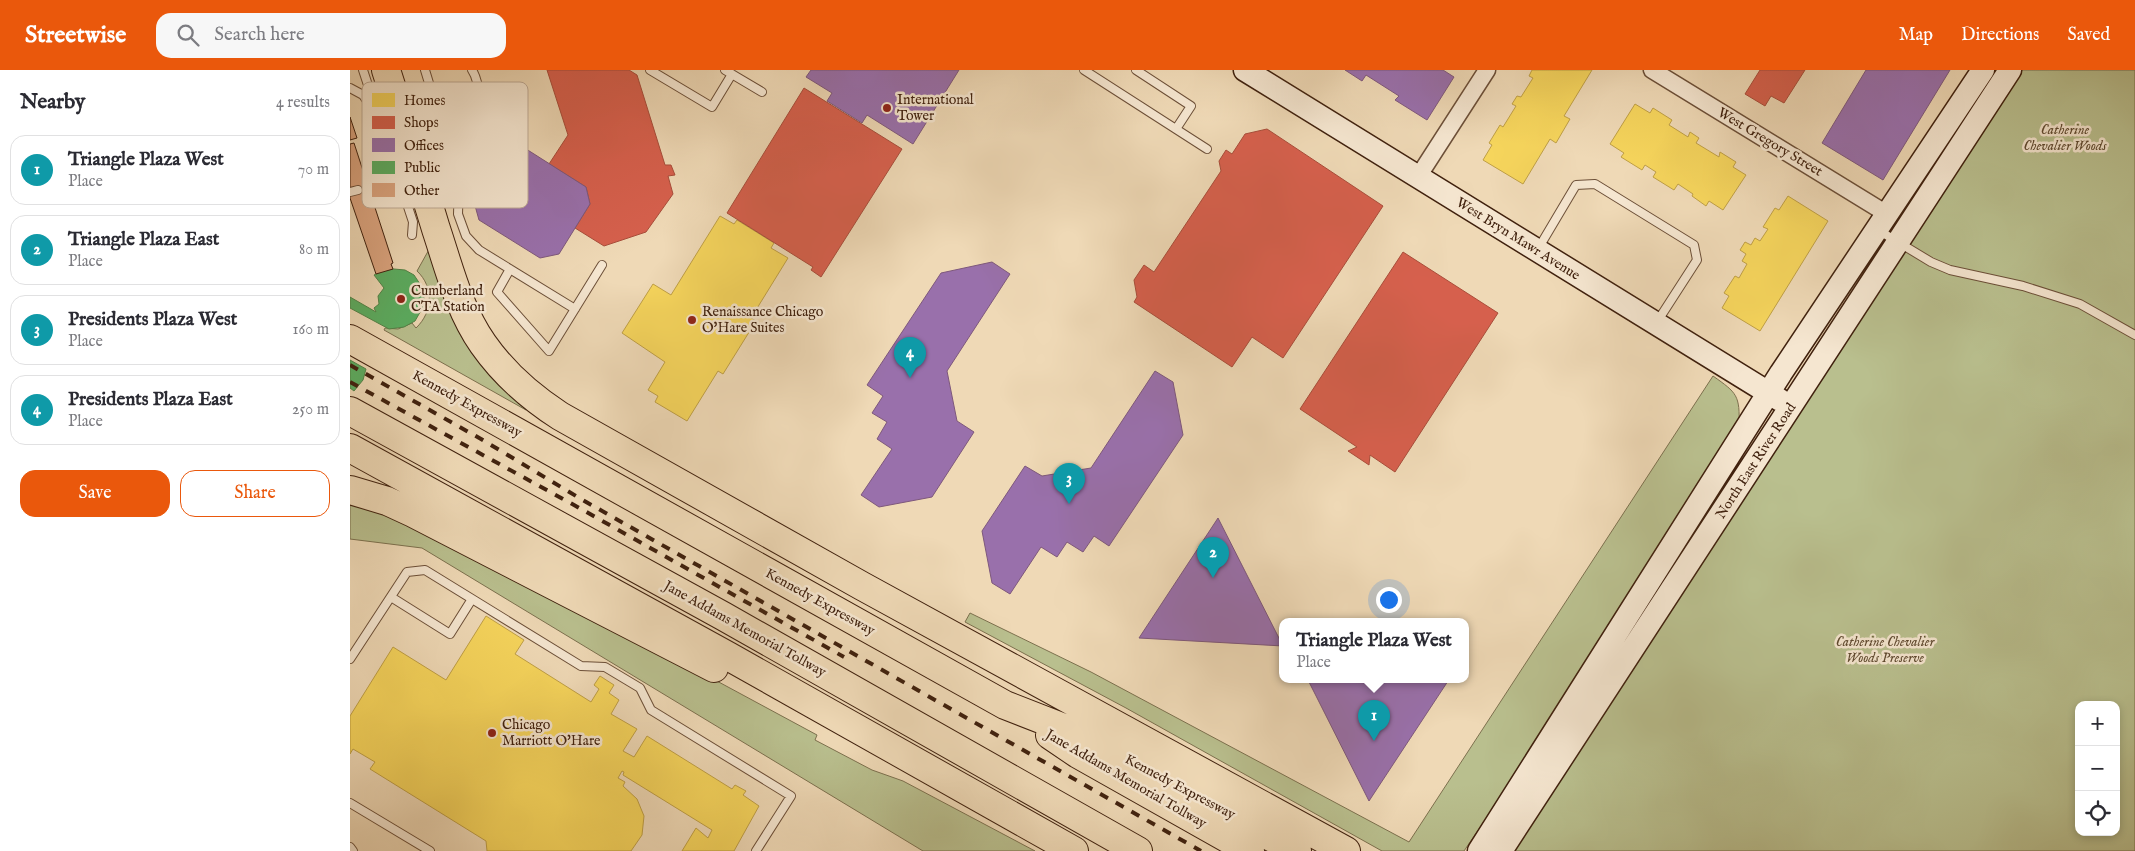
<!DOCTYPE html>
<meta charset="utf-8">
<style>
body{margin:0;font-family:"IM FELL English",serif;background:#f7f7f7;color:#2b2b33}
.controls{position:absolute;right:15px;bottom:15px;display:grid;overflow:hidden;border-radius:10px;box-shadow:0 2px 8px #0003}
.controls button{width:45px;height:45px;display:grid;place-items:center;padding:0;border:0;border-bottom:1px solid #e1e1e2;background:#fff;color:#2b2b33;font:25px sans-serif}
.you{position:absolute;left:1038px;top:529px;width:18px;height:18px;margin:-12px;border:4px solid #fff;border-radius:50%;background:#1a73e8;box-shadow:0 0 0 8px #1a73e833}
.badge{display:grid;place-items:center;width:32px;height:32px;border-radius:50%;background:#ea580c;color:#fff;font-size:16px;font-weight:700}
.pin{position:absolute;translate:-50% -41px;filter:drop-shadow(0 1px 2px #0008)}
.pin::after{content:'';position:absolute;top:26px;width:18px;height:15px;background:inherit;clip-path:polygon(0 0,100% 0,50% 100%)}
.popup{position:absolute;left:929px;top:548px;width:190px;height:65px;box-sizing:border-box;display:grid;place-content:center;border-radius:10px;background:#fff;filter:drop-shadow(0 1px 4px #0005);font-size:16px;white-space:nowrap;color:#7c7c81}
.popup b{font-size:19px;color:#2b2b33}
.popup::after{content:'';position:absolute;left:50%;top:100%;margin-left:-10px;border:10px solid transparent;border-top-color:#fff}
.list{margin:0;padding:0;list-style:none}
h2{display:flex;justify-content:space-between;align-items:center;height:65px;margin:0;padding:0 20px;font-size:21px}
h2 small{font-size:16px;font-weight:400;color:#7c7c81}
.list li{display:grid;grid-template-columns:32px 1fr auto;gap:15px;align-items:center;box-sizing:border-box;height:70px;margin:0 10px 10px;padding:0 10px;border:1px solid #e1e1e2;border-radius:15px}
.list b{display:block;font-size:19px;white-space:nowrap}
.list p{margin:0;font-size:16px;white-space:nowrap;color:#7c7c81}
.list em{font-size:16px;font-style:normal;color:#7c7c81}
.actions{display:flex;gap:10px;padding:15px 20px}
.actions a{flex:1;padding:11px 0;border:1px solid #ea580c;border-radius:15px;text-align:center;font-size:18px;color:#ea580c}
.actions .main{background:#ea580c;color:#fff}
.icon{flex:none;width:28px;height:28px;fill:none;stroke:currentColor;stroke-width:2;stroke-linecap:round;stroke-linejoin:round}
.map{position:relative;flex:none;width:1785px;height:781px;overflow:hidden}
header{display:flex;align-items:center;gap:30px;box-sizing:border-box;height:70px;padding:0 25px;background:#ea580c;color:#fff}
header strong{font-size:24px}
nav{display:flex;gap:28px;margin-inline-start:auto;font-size:18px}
.search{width:350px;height:45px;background:#f7f7f7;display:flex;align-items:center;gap:12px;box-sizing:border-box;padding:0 18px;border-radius:15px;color:#7c7c81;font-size:19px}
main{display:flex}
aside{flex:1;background:#fff}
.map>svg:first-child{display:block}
.green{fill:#b9bf8e;stroke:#7c704e;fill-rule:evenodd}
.homes{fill:#f6d55c;stroke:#bf9f45}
.shops{fill:#d6604d;stroke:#a94d3a}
.offices{fill:#9970ab;stroke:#7e587c}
.public{fill:#5aae61;stroke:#528448}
.building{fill:#dba47f;stroke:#40210e}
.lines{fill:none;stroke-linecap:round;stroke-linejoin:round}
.lane-casing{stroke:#6c4f38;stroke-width:10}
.street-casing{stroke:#6c4f38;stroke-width:19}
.secondary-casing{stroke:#40210e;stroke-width:25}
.highway-casing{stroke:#40210e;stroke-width:30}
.lane{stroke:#f5e6d0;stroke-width:8}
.street{stroke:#f5e6d0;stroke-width:16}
.secondary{stroke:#f5e6d0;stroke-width:22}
.highway{stroke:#efd9b6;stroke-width:28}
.rail{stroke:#40210e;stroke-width:4;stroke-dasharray:9 9;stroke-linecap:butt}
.poi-dot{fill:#8f2418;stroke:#f5e6d0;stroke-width:2}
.labels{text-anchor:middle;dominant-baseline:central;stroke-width:5;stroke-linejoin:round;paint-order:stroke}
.poi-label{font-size:14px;fill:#40210e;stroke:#f5e6d0;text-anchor:start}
.park-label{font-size:14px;font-style:italic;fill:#5e482e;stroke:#f5e6d0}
.street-label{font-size:14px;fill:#40210e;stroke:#f5e6d0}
.key{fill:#f5e6d0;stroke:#bfab96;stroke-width:1}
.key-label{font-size:14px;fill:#40210e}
</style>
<header>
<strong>Streetwise</strong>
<div class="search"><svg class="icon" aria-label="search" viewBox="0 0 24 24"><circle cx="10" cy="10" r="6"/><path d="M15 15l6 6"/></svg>Search here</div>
<nav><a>Map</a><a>Directions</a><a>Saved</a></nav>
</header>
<main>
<aside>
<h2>Nearby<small>4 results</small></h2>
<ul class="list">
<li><span class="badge" style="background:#0f9aa8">1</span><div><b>Triangle Plaza West</b><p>Place</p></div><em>70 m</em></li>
<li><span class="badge" style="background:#0f9aa8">2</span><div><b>Triangle Plaza East</b><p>Place</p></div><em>80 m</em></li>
<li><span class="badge" style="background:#0f9aa8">3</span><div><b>Presidents Plaza West</b><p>Place</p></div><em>160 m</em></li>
<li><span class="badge" style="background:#0f9aa8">4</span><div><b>Presidents Plaza East</b><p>Place</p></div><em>250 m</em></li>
</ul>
<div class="actions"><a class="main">Save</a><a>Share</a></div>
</aside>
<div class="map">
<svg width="1785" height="781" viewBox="0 0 1785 781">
<rect width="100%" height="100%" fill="#efd9b6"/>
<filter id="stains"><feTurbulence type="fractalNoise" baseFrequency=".004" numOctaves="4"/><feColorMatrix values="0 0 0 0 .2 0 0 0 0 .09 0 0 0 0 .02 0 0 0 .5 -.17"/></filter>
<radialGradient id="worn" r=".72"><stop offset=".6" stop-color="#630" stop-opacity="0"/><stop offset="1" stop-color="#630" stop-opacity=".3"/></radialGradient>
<path class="green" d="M1670,0H1785V781H1162ZM1729,635H1766V762H1729Z
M81,176L177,338L176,340L34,260L35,258L48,259L62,253L66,258C83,242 84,217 67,201Z
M1363,306C1387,323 1390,325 1389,356L1233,595L1184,678L1114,781H1032L776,638L615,552L620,543L741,602L1059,772Z
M0,430L11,432L289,569L467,665L465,670L522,700L553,711L685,781H573L72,478L0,469Z"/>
<path class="homes" d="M1182,0H1242L1214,46L1220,49L1206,73L1200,69L1173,114L1133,90L1142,75L1139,73L1150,55L1153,57L1166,36L1162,34L1167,26L1171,27L1183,8L1179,6Z
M1285,34L1300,43L1303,38L1322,50L1319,55L1338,67L1340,62L1349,68L1346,73L1369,87L1370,82L1386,92L1383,97L1396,105L1373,140L1359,131L1356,136L1342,126L1343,124L1328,114L1324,120L1303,107L1306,102L1295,95L1292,100L1271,87L1274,83L1260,74Z
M1438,126L1478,151L1410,261L1372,238L1379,226L1374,223L1385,206L1389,208L1397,194L1392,191L1396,184L1390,180L1395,172L1401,175L1405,168L1410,171L1418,159L1413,157L1425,138L1429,140Z
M370,146L384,154L387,150L424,173L421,178L438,188L401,248L406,251L373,304L368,301L337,351L305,332L308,326L298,320L315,292L272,263L303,214L321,225Z
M136,546L174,570L165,584L241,632L249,619L244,615L250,606L264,615L259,623L269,630L261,644L287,659L273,681L284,687L297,666L382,719L385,715L396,721L393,725L409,736L384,781H332L346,758L358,768L362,760L273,705L274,702L272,701L268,708L275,712L273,716L287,729L294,746L292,765L281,781H137L136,771L20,699L25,692L3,679L0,684V646L43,577L96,610Z"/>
<path class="shops" d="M197,0H279L287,5L315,95H321L325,105L318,106L323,124L296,162L254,176L225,158L240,134L236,117L199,94L218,65Z
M1410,0H1455L1434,33L1421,26L1415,36L1395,24Z
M454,18L552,79L471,207L461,200L463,197L377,143Z
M917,59L1033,136L933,288L902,267L882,297L784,232L787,227L784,210L794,195L804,202L871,101L869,91L876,80L882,84L895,64Z
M1053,182L1148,243L1045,402L1020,385L1019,395L998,381L1007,377L950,339Z"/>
<path class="offices" d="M461,0H609L563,74L517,45L512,53L477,31L482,23L456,7Z
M995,0H1093L1104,7L1077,50L1045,30L1049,26L1016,5L1012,11Z
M1516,0H1600L1533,110L1472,73Z
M173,77L236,117L240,134L209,184L190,188L129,150L124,132L157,80Z
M642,192L660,204L597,301L607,351L624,362L582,427L529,437L511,425L542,379L527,369L537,352L522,343L533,326L517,315L591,203Z
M805,301L823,312L833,365L759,476L744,466L733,482L717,472L707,487L691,477L660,524L642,513L632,461L675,396L692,406L741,398Z
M868,448L933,576L789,568Z
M958,610H1076L1098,611L1019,731Z"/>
<path class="public" d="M44,199L55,200L64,205L72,217L74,227L73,237L65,251L54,257L39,259L0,238V227L26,242L24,238L29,234L28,226L34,218L24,205L34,200Z
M0,290L16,299L13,310L4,321L0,318Z"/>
<path class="building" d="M0,47L7,68L0,70Z
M4,73L43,193L41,194L43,199L26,204L0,128V74Z"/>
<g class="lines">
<defs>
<path id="lane" d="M13,0L63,152L62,165
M75,0L109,111L108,144L116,166L129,180L225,239
M300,0L362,37L382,4
M375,0L412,22
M734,0L857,79
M786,0L841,36L826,59
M0,18L13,25L21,37
M101,83C110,77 122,71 128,61C135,50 129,10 122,0
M0,122L8,120
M1528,160L1581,192L1600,200L1673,216L1730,234L1785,265
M1188,179L1226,115L1245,114L1344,175L1347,190L1307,252
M160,199L147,222L199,281L252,195
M41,527L100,564L122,529
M0,589L57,502L75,500L231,596L255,597L290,618L301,640L441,726L406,781
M0,733L80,781
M0,777L3,781"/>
<path id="street" d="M1302,0L1537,144
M1068,107L1137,0"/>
<path id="secondary" d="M895,0L1430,330
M1129,781L1431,303L1633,0
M1151,781L1660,0"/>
<path id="highway" d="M36,0C53,53 70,106 86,159C99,198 109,240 133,274C154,304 179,326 210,346L512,516L996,781
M0,269L655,635L737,667L947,781
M0,341L373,546L788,781
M0,378L378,586L724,781
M0,420L37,431L63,443L364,598
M700,665L728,684L900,781"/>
</defs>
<use href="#lane" class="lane-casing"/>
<use href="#street" class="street-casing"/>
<use href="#secondary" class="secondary-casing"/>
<use href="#highway" class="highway-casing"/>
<use href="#lane" class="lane"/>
<use href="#street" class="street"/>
<use href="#secondary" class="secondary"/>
<use href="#highway" class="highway"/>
<path class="rail" d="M0,295L131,369L231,429L851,781
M0,312L224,435L494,587"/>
</g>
<g class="poi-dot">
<circle cx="537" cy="38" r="5"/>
<circle cx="51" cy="229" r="5"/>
<circle cx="342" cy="250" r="5"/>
<circle cx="142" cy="663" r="5"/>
</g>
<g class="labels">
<g class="poi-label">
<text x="547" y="30">International<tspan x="547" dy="16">Tower</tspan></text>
<text x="61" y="221">Cumberland<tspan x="61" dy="16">CTA Station</tspan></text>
<text x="352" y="242">Renaissance Chicago<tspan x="352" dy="16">O'Hare Suites</tspan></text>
<text x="152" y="655">Chicago<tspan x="152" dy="16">Marriott O'Hare</tspan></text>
</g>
<g class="park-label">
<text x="1715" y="60">Catherine<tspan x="1715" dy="16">Chevalier Woods</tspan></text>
<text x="1535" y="572">Catherine Chevalier<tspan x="1535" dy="16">Woods Preserve</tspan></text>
</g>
<g class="street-label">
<text transform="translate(1420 72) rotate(31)">West Gregory Street</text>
<text transform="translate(1168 169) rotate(32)">West Bryn Mawr Avenue</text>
<text transform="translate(117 334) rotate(29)">Kennedy Expressway</text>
<text transform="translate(1406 391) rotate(-57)">North East River Road</text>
<text transform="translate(470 532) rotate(29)">Kennedy Expressway</text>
<text transform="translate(395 559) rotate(29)">Jane Addams Memorial Tollway</text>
<text transform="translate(776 709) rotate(30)">Jane Addams Memorial Tollway</text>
<text transform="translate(830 717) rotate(28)">Kennedy Expressway</text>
</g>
</g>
<rect x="12" y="12" width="166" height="126" rx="8" class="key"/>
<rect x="22" y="23" width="23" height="14" fill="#f6d55c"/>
<rect x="22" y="46" width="23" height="13" fill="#d6604d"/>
<rect x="22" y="68" width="23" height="14" fill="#9970ab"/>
<rect x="22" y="91" width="23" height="13" fill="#5aae61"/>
<rect x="22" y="113" width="23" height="14" fill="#dba47f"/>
<g class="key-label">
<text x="54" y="35">Homes</text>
<text x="54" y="57">Shops</text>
<text x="54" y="80">Offices</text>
<text x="54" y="102">Public</text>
<text x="54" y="125">Other</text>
</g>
<rect width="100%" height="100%" filter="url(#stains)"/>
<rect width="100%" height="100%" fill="url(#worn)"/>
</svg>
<div class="controls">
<button>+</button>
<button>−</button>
<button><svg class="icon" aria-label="locate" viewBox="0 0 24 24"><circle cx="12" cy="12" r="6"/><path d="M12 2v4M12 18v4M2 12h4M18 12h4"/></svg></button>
</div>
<div class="you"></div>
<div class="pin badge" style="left:1024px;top:671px;background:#0f9aa8">1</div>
<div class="popup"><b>Triangle Plaza West</b>Place</div>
<div class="pin badge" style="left:863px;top:508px;background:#0f9aa8">2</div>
<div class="pin badge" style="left:719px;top:434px;background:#0f9aa8">3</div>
<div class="pin badge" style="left:560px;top:308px;background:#0f9aa8">4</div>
</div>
</main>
